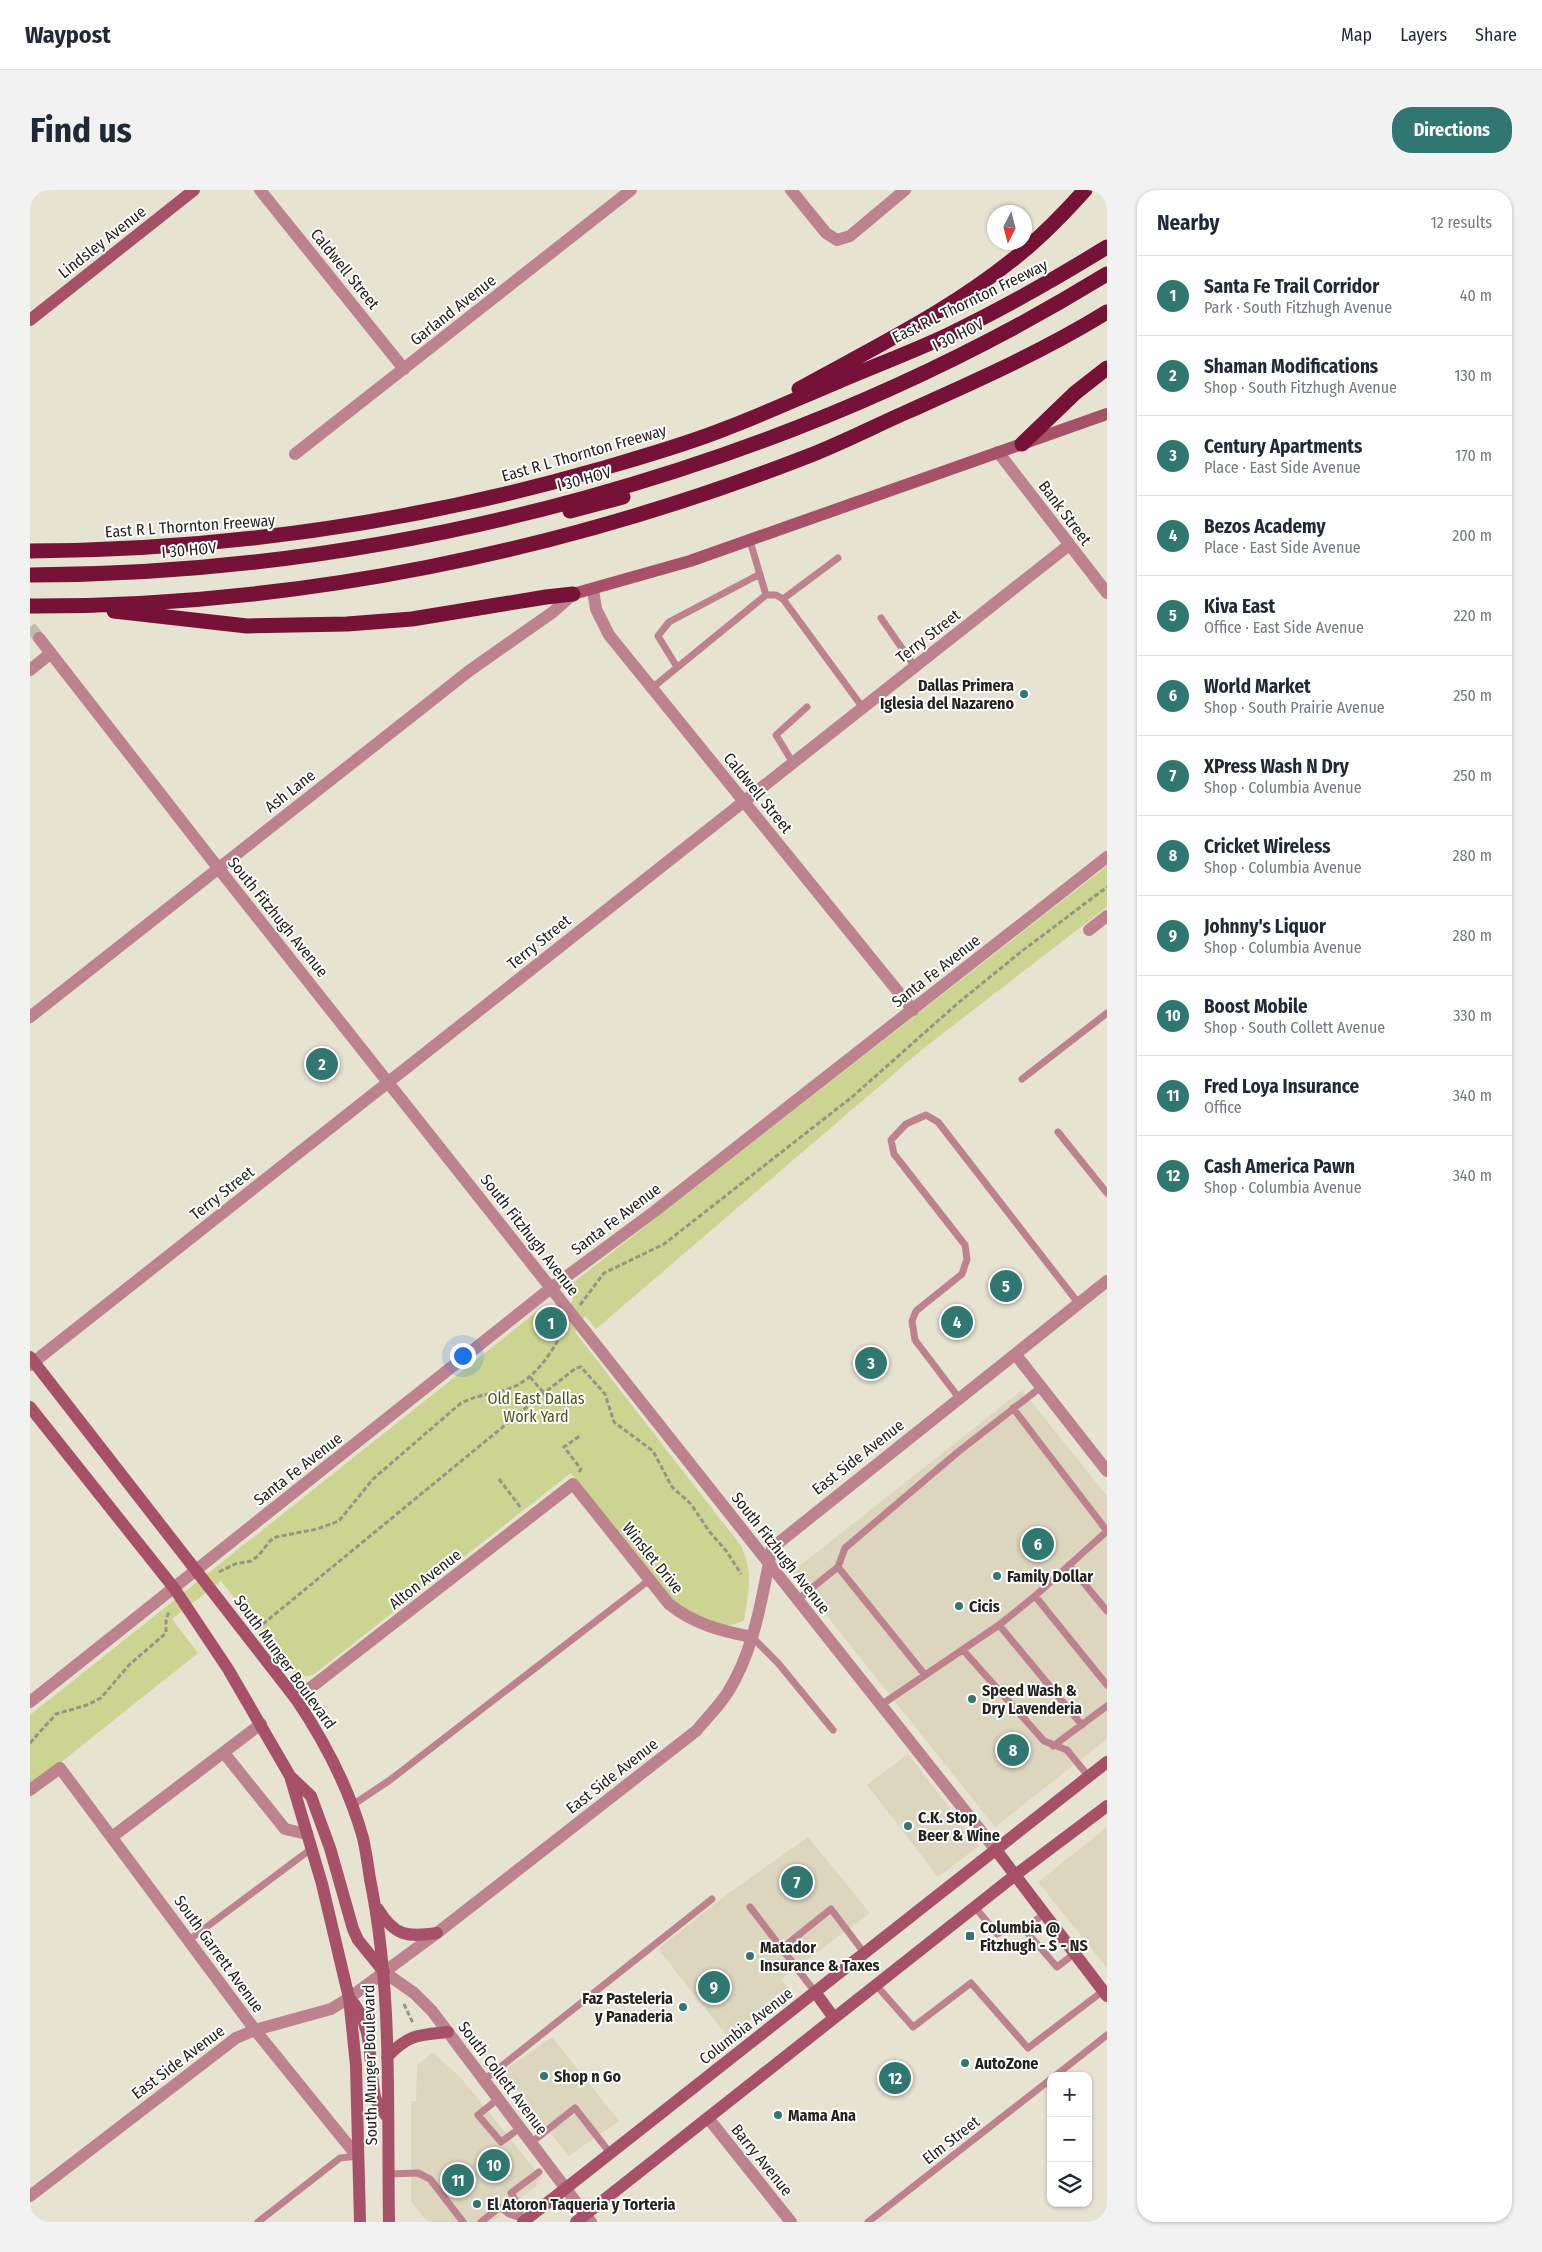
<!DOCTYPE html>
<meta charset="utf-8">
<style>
body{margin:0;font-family:"Fira Sans Condensed",sans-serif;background:#f2f2f3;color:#1f2937}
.controls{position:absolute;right:15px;bottom:15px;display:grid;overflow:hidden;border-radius:10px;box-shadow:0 1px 4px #0004}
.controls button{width:45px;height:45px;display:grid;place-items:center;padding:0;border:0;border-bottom:1px solid #e0e1e3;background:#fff;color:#1f2937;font:25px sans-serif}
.compass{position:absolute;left:957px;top:15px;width:45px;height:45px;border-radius:50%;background:#fff;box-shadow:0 1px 4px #0004;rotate:186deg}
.you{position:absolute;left:432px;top:1165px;width:18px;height:18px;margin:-12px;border:4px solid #fff;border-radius:50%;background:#1a73e8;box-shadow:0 0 0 8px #1a73e833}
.badge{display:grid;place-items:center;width:32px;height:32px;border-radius:50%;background:#2f7770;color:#fff;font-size:16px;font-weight:700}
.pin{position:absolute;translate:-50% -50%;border:2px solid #fff;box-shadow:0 1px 5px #0006}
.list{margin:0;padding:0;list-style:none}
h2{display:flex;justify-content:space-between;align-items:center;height:65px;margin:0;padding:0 20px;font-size:21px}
h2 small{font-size:16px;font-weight:400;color:#747a83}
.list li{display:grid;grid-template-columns:32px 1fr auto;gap:15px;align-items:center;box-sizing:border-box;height:80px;padding:0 20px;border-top:1px solid #e0e1e3}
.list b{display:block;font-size:19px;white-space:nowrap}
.list p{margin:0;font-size:16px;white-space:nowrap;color:#747a83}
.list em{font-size:16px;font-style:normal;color:#747a83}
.icon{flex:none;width:28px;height:28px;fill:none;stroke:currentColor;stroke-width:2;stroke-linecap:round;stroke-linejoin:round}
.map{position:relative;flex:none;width:1077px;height:2032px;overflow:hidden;border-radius:20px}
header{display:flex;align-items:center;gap:30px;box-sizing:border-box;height:70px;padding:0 25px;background:#fff;border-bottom:1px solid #e0e1e3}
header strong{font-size:24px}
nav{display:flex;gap:28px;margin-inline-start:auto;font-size:18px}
.intro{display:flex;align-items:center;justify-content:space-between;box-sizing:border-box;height:120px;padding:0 30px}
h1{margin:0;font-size:35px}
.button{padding:12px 22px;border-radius:20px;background:#2f7770;color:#fff;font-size:18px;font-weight:700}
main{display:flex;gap:30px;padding:0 30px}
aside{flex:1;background:#fff;border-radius:20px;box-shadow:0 1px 4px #0004}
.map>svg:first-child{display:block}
.built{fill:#ddd6be}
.green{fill:#cbd490}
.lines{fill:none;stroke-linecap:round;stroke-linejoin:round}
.street-tunnel{stroke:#c0bcad;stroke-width:12;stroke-dasharray:12 6;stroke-linecap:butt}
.path{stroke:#979486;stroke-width:3;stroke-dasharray:5 2.5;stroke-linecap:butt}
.lane{stroke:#be828f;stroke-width:7}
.street{stroke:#be828f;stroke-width:12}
.secondary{stroke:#a75168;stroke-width:12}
.highway{stroke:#761237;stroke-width:15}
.poi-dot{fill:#2f7770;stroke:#fff;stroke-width:2}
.labels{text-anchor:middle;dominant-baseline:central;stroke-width:4;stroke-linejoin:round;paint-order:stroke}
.street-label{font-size:16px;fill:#24221c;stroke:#fff}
.poi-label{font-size:16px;font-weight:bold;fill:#24221c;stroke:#fff;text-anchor:start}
.park-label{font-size:16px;fill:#505618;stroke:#fff}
</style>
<header>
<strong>Waypost</strong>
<nav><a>Map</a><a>Layers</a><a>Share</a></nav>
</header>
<div class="intro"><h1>Find us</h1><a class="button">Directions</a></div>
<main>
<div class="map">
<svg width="1077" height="2032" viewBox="0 0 1077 2032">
<rect width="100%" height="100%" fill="#e7e3d1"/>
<path class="built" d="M992,1200L1077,1306V1549L965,1637L762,1382Z
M878,1564L949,1656L908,1687L837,1595Z
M1077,1637V1778L1008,1692Z
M778,1647L840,1723L751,1789L759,1799L698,1847L628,1759L688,1711Z
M522,1847L589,1931L539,1966L472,1882Z
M403,1862L432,1889L512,1988L506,1996L462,2032H398L381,2012V1911H386L387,1875Z"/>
<path class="green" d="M1077,676V717L894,858L566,1139L555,1126L545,1142L711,1356C724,1382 718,1403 714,1430C690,1446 657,1422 639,1406L541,1283L283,1485L270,1487L265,1485L191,1391L142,1429L168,1463L0,1597V1525L510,1119L518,1118L532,1126L543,1110L537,1101L540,1095Z"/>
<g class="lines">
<path class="street-tunnel" d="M0,437L9,448"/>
<path class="path" d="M550,1115L574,1083L634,1054L822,907L928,813L992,761L1077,697
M500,1187L514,1203
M549,1282L551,1279L534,1257L551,1245
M469,1289L491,1318
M189,1382L205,1374L221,1371L228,1366L240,1351L246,1347L287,1339L309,1331L343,1289L431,1213C445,1206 459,1204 475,1200C506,1191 521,1162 536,1137
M233,1434L514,1203L546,1178L551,1177L575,1204L584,1232L623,1261L642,1297L661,1314L679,1341L697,1362L711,1384
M0,1553L26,1524L57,1515L71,1508L99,1475L136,1443V1430L139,1421
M374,1814L383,1833"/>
<path class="lane" d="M720,351L736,405
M753,409L808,368
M851,428L885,477
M647,477L628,446L639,432L730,384
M622,498L736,405H746L753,409L833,518
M763,573L746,545L777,517
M992,889L1077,823
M1028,942L1077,1003
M929,1208L885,1150L882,1131L886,1121L932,1084L937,1069L935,1055L864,964L861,950L876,934L896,925L908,932L1049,1114
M983,1218L1077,1341
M1039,1375L1077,1421
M808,1377L815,1358L928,1262L1011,1197
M1005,1406L1077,1495
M767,1410L808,1377L895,1485
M969,1435L1052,1535
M722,1447L748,1473L803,1540
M933,1460L1014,1551L1037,1560L1059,1587
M851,1515L969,1435L1005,1406L1077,1341
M1023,1556L1077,1516
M321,1616L360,1590L618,1391
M720,1717L785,1802
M945,1717L967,1744L980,1737L994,1739L1027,1777L1044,1764
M994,1739L1014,1724
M159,1750L281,1659
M751,1759L801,1719L835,1764
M846,1795L883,1837L941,1793L998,1858L1073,1801
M1025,1886L1077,1845
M454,1890L682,1709
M468,1909L448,1925L471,1952L490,1938
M502,1952L545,1918L580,1963
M358,1984L388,1983L400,1989L433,2032
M494,2031L491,2028L489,2016L481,2003L509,1982
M228,2032L310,1968L327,1966
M451,2032L470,2017L479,2024L491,2028
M838,2032L1021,1889"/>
<path class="street" d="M230,0L374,179
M761,0L796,43L807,50L820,46L875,0
M968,262L1077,403
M265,264L601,0
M563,400L566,419L579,445L883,820
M9,448L189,679L966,1660
M0,480L21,463
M1059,740L1077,726
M0,827L439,481L523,422L543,404
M986,1165L1077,1281
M0,1175L1039,355
M266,1509L543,1294L639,1414C664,1434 691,1441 722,1447
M0,1512L521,1098L625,1021L1077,667
M194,1563L255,1639L277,1644
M0,1600L30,1578L225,1840L327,1966
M82,1647L231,1534
M354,1782L384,1803L402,1821L561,2032
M678,1928L761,2032
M0,2006L206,1848L225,1840L301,1819L319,1808L407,1743L666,1541C677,1528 689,1516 698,1502C725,1459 732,1406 742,1358L1077,1091"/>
<path class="secondary" d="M0,130L164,0
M543,404L660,371L1077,224
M0,1167L266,1509C295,1552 319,1598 333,1648C336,1661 338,1675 340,1689C363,1802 357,1917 359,2032
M0,1217L144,1398L198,1479L260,1586L292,1694L319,1808L326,1875L330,2032
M260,1586L281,1606L300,1658L323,1739L328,1750L354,1782
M966,1660L1077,1806
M348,1719C365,1747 378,1747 407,1743
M785,1802L804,1828
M319,1808C345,1835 338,1873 345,1907C347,1914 353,1921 357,1927
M357,1867C379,1844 388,1845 418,1842
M493,2032L1077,1572
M546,2032L984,1686L1077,1616"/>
<path class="highway" d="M769,199C847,156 930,116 998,57C1019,39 1037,20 1055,0
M992,254L1045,203L1077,178
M540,321L593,307
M0,361C192,360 382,333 567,280C611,267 655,255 697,238C734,224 771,207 807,192C844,176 882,162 918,145C972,119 1025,89 1077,57
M0,385C370,384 761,278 1077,84
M0,416C266,417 533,362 781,265C814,252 847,235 879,221C946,191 1014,161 1077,122
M84,421L217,436L317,434L382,429L516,407L543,404"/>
</g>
<g class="poi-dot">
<circle cx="994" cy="504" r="5"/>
<circle cx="967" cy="1386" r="5"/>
<circle cx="929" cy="1416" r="5"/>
<circle cx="942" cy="1509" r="5"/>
<circle cx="878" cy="1636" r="5"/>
<rect x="935" y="1741" width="10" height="10" rx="2.5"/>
<circle cx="720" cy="1766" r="5"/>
<circle cx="653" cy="1817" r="5"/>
<circle cx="935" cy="1873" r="5"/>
<circle cx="514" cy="1886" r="5"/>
<circle cx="748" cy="1925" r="5"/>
<circle cx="447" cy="2014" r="5"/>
</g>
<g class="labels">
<g class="street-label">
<text transform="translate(72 52) rotate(-38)">Lindsley Avenue</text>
<text transform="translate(315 79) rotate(51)">Caldwell Street</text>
<text transform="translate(940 111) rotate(-26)">East R L Thornton Freeway</text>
<text transform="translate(423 120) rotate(-38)">Garland Avenue</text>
<text transform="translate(928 145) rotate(-26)">I 30 HOV</text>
<text transform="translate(554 263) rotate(-16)">East R L Thornton Freeway</text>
<text transform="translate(554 289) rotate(-15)">I 30 HOV</text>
<text transform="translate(1035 323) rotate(53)">Bank Street</text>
<text transform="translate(160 336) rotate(-4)">East R L Thornton Freeway</text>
<text transform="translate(159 360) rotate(-5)">I 30 HOV</text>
<text transform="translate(898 446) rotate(-38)">Terry Street</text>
<text transform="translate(260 601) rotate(-38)">Ash Lane</text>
<text transform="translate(728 603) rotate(51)">Caldwell Street</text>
<text transform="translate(248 727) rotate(51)">South Fitzhugh Avenue</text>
<text transform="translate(509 752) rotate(-39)">Terry Street</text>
<text transform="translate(906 781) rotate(-38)">Santa Fe Avenue</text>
<text transform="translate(192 1003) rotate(-38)">Terry Street</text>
<text transform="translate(586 1029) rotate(-37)">Santa Fe Avenue</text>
<text transform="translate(500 1045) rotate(52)">South Fitzhugh Avenue</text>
<text transform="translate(828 1267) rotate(-38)">East Side Avenue</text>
<text transform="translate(268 1279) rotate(-38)">Santa Fe Avenue</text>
<text transform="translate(751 1363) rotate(52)">South Fitzhugh Avenue</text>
<text transform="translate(623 1368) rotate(51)">Winslet Drive</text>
<text transform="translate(395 1389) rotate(-38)">Alton Avenue</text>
<text transform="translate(255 1472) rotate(54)">South Munger Boulevard</text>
<text transform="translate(582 1586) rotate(-38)">East Side Avenue</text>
<text transform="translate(189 1764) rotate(54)">South Garrett Avenue</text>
<text transform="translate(716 1836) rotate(-38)">Columbia Avenue</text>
<text transform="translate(148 1872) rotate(-37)">East Side Avenue</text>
<text transform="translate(340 1875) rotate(-91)">South Munger Boulevard</text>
<text transform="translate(473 1888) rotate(53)">South Collett Avenue</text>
<text transform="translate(921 1950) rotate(-38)">Elm Street</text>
<text transform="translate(732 1970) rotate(51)">Barry Avenue</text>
</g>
<g class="poi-label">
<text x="984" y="495" text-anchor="end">Dallas Primera<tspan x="984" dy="18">Iglesia del Nazareno</tspan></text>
<text x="977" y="1386">Family Dollar</text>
<text x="939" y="1416">Cicis</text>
<text x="952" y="1500">Speed Wash &amp;<tspan x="952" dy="18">Dry Lavenderia</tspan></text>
<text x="888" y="1627">C.K. Stop<tspan x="888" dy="18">Beer &amp; Wine</tspan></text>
<text x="950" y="1737">Columbia @<tspan x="950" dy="18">Fitzhugh - S - NS</tspan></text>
<text x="730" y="1757">Matador<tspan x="730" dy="18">Insurance &amp; Taxes</tspan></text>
<text x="643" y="1808" text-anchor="end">Faz Pasteleria<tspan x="643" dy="18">y Panaderia</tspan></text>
<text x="945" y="1873">AutoZone</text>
<text x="524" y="1886">Shop n Go</text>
<text x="758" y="1925">Mama Ana</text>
<text x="457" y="2014">El Atoron Taqueria y Torteria</text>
</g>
<g class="park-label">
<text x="506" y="1208">Old East Dallas<tspan x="506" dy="18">Work Yard</tspan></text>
</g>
</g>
</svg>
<div class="controls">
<button>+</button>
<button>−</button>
<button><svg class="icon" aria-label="layers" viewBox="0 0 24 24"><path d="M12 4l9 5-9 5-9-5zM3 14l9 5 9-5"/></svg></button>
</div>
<svg class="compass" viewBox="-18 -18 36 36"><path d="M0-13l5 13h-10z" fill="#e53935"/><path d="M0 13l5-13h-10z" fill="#747a83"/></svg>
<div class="you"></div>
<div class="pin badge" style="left:521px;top:1133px">1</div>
<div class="pin badge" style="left:292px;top:874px">2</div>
<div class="pin badge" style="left:841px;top:1173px">3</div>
<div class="pin badge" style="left:927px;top:1132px">4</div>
<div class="pin badge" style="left:976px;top:1096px">5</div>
<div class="pin badge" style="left:1008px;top:1354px">6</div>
<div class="pin badge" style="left:767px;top:1692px">7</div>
<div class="pin badge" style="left:983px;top:1560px">8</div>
<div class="pin badge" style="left:684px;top:1797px">9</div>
<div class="pin badge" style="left:464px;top:1975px">10</div>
<div class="pin badge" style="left:428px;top:1990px">11</div>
<div class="pin badge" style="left:865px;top:1888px">12</div>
</div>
<aside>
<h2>Nearby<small>12 results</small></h2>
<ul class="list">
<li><span class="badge">1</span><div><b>Santa Fe Trail Corridor</b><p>Park · South Fitzhugh Avenue</p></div><em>40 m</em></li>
<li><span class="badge">2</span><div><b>Shaman Modifications</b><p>Shop · South Fitzhugh Avenue</p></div><em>130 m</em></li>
<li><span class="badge">3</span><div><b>Century Apartments</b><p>Place · East Side Avenue</p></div><em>170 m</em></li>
<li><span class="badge">4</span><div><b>Bezos Academy</b><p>Place · East Side Avenue</p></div><em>200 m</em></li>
<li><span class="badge">5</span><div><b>Kiva East</b><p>Office · East Side Avenue</p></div><em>220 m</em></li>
<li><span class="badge">6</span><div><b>World Market</b><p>Shop · South Prairie Avenue</p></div><em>250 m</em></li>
<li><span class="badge">7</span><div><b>XPress Wash N Dry</b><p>Shop · Columbia Avenue</p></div><em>250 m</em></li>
<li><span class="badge">8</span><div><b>Cricket Wireless</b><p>Shop · Columbia Avenue</p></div><em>280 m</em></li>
<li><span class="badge">9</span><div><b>Johnny's Liquor</b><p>Shop · Columbia Avenue</p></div><em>280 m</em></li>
<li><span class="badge">10</span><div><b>Boost Mobile</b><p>Shop · South Collett Avenue</p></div><em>330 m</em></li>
<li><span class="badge">11</span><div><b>Fred Loya Insurance</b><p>Office</p></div><em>340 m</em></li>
<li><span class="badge">12</span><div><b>Cash America Pawn</b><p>Shop · Columbia Avenue</p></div><em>340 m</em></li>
</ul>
</aside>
</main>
